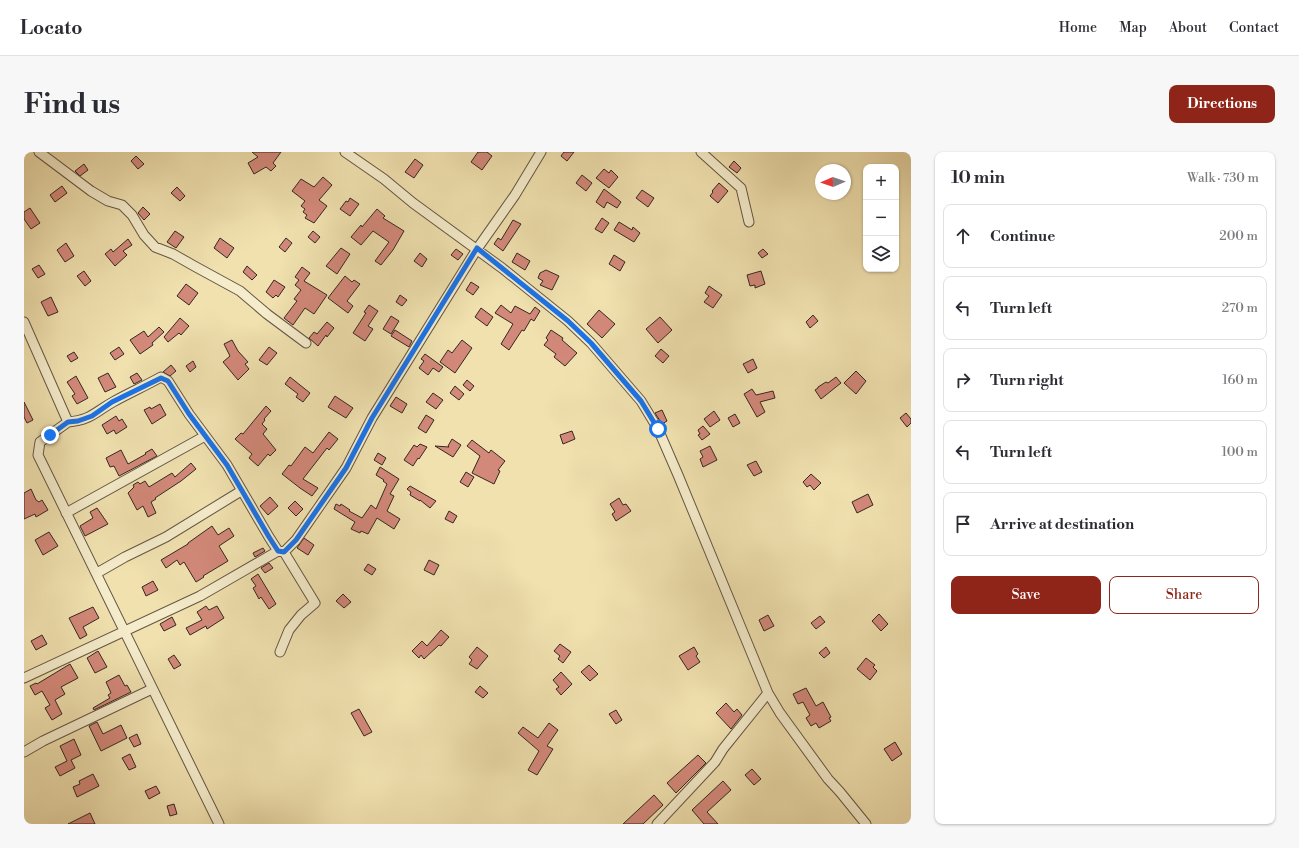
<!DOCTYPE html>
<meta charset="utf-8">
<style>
body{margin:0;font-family:"Libre Bodoni",serif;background:#f7f7f7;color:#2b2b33}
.controls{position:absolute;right:12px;top:12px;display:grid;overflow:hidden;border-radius:8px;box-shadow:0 1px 3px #0004}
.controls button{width:36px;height:36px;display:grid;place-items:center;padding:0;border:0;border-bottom:1px solid #e1e1e2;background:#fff;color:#2b2b33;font:20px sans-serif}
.compass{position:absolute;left:791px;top:12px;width:36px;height:36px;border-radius:50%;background:#fff;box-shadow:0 1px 3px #0004;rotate:268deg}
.stop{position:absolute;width:12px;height:12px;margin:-9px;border:3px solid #1a73e8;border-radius:50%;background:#fff}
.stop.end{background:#1a73e8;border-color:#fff;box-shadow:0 1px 4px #0008}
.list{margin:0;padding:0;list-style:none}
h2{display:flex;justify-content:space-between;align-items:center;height:52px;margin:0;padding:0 16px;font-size:17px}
h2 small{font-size:13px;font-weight:400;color:#7c7c81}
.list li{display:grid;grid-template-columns:26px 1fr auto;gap:12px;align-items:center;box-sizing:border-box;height:64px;margin:0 8px 8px;padding:0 8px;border:1px solid #e1e1e2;border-radius:8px}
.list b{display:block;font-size:15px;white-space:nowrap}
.list em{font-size:13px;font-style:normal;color:#7c7c81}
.actions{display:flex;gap:8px;padding:12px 16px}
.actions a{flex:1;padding:9px 0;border:1px solid #8f2418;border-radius:8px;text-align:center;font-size:14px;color:#8f2418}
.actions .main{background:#8f2418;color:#fff}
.icon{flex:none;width:22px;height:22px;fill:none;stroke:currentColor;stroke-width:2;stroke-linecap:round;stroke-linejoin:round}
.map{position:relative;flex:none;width:887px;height:672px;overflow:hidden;border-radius:8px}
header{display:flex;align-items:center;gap:24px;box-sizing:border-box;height:56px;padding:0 20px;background:#fff;border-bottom:1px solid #e1e1e2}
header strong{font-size:19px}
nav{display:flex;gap:22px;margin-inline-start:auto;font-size:14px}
.intro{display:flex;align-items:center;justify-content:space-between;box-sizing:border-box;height:96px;padding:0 24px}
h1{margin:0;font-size:28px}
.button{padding:10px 18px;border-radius:8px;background:#8f2418;color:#fff;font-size:14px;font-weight:700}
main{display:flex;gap:24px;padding:0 24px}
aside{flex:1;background:#fff;border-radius:8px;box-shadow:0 1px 3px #0004}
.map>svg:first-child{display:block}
.building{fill:#d3897a;stroke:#352721}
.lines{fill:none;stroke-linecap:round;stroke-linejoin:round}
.minor-casing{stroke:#645644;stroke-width:11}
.minor{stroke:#f5eccb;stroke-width:9}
.route{stroke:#1a73e8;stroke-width:5}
</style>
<header>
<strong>Locato</strong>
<nav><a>Home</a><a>Map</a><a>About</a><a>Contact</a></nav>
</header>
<div class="intro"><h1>Find us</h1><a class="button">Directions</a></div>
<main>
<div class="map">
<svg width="887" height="672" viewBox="0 0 887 672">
<rect width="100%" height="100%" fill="#f0e1af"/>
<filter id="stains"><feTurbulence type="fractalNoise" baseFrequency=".005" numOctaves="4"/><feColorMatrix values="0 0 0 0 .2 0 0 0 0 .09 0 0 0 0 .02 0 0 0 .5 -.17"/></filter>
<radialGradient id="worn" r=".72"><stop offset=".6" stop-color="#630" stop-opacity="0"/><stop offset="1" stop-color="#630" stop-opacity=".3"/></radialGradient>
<path class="building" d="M228,0H257L249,11L252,14L247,19L242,15L230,22L224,11L234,5Z
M454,0H463L468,4L458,18L447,10Z
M540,0H550L543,9L537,4Z
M112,4L120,12L114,17L107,9Z
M391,7L399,13L390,26L381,20Z
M710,9L717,16L713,21L705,15Z
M60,12L64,18L56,24L51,19Z
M580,17L585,21L587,18L594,25L585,36L572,26Z
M558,23L568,31L562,39L552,31Z
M299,25L308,33L295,48L303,54L290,71L281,66L283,63L279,60L281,57L277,54L281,49L268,39L277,27L290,35Z
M695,31L704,39L694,51L686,44L689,40L688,39Z
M38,34L43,41L31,50L26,43Z
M153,35L161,44L156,49L147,41Z
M580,37L597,50L593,56L583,50L580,56L572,50Z
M618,38L630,46L624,55L612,46Z
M326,46L335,52L326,64L316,57L322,49L324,50Z
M119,55L126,62L120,68L114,61Z
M6,56L16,71L7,77L0,67V60Z
M353,57L361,64L359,66L380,79L369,98L357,113L351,109L365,90L349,79L337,93L327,85L337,73L338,75Z
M578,66L585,71L578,81L571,77Z
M489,68L497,72L479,99L470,92L474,86L477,88Z
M595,70L608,78L609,75L616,81L610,90L590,78Z
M151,79L160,85L152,96L143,90Z
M289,79L296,85L291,91L284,85Z
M196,86L210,96L203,106L190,96Z
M262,86L268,91L261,100L255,95Z
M104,87L108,93L99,99L103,103L91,114L81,102L87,97L89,100Z
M42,91L50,104L41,110L33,98Z
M317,96L326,102L313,122L302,114Z
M432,97L439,102L434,108L427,103Z
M739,97L744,102L738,106L734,101Z
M396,101L403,107L398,115L390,109Z
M493,101L506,109L501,118L488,110Z
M590,103L601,110L596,119L585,112Z
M15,113L21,122L14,126L8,117Z
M223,114L233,123L228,128L219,120Z
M278,115L286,121L280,129L303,143L290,162L281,156L269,173L260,166L273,149L270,147L277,138L271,133L275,128L271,125Z
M522,118L535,124L528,138L516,133L519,129L514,126L516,121Z
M60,119L67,129L61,134L53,124Z
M737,119L741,132L731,136V133L726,134L723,123Z
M321,124L328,130L330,128L336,132L323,149L329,154L324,161L304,146Z
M250,128L261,135L254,145L252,143L249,146L242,140Z
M447,130L455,135L449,143L442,138Z
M162,132L174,141L165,153L153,144Z
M685,134L698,143L689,156L680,150L685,144L681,141Z
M376,143L383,148L378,154L372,150Z
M27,145L34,160L24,164L17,150Z
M345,153L354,159L344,174L349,177L341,189L329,181L342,161L340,160Z
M477,153L487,161L491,154L506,162L511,155L516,159L510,169L507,167L500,179L498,178L485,198L477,192L489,172L471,161Z
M457,156L469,165L463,174L451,165Z
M575,158L591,172L578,186L563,172Z
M789,163L794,169L786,176L782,170Z
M367,164L375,169L367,182L359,177Z
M636,165L648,178L634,191L622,177Z
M156,166L165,174L157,183L155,181L144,190L140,185Z
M303,170L310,176L303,185L302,183L294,194L285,186L290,180L293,182Z
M135,175L140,180L128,191L129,193L116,202L106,188L120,179L124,185Z
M371,178L388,189L385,195L367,184Z
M527,178L539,186L538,188L553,201L541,214L530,205L532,202L520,193L524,188L522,186Z
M208,188L214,199L224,210L221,212L225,217L214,228L199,210L206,204L200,192Z
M438,188L448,196L431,221L416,210L424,198L428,201Z
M95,195L100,202L91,208L86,201Z
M245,195L253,201L243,213L235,208Z
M637,197L645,204L639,211L631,204Z
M50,200L54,206L47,210L43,204Z
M401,202L419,215L415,220L409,216L404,223L395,216L400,209L397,207Z
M729,207L733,216L724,221L719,212Z
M169,209L172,215L166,220L162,214Z
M147,213L152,219L146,224L139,220Z
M832,219L842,229L832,242L820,231Z
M84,221L92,235L81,240L74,226Z
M113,221L118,228L110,232L106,225Z
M52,224L64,246L53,252L48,244L51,242L43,230Z
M266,225L286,241L279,250L272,245L274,242L261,232Z
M812,225L817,231L797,247L791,238L794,236V235L802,230L804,231Z
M443,228L450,234L446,239L439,233Z
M431,234L440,242L435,248L426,241Z
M728,237L732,243L749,239L751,246L736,250L741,260L733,265L720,242Z
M409,241L419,248L412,257L402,250Z
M311,244L329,256L322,266L304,255Z
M372,245L383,252L378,261L366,254Z
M0,250L9,268L3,271L0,265Z
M136,252L142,263L128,272L120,258L126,255L127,257Z
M242,254L247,259L240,267L241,268L238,272L243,277L239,282L252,298L246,304L244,302L234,314L225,306L228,302L211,287L217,281L219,282Z
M638,258L643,269L638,272L631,261Z
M690,259L696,268L686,275L680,267Z
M882,261L887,267V271L883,275L876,266Z
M711,262L716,271L709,275L704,266Z
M402,263L410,268L402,281L394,276Z
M92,264L95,269L98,267L103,275L92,282L90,278L83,282L78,273Z
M679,274L686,282L678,288L674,283L676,282L674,278Z
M548,279L551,287L539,292L536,283Z
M305,280L314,287L305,298L303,296L279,327L294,336L288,344L276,336L258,322L265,313L267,314L281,295L289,301Z
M428,287L437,293L429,305L411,294L425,295L424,294Z
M448,288L465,301L467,298L481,309L474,318L476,319L470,332L448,321L456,304L443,294Z
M396,292L403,295L395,307L394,306L389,314L380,308L390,293L393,295Z
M686,294L693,308L679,315L676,307L679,305L676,299Z
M128,297L133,304L95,324L90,314L86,315L82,306L97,298L104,312L122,302L121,301Z
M354,301L362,306L358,313L350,308Z
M732,309L738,320L730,324L723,313Z
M167,311L172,317L157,329L131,346L132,347L127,350L132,361L124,365L119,354L113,358L104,341L110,335L109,333L114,330L116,332L121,329L125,335L148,321L151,325Z
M356,315L375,327L366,342L370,344L363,359L376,367L370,377L353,366L344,382L337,379L336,381L327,377L331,370L310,357L312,352L316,354L317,352L326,358L325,359L338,366L347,353L352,357L363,332L359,329L360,328L352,323Z
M442,320L450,325L444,335L436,330Z
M787,322L797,331L790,338L786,333L783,335L779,330Z
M386,334L412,349L406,356L396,348V349L386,343L387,340L383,337Z
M7,337L12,348L15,350L18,348L24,358L12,365L11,362L0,367V341Z
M844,342L849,353L833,361L828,350Z
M246,345L254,354L244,363L236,354Z
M595,346L599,353L602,352L607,359L592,369L588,362L591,360L586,352Z
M271,349L279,357L272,364L264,356Z
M73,356L84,372L61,384L56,374L69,366L66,360Z
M425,359L433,364L429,371L421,367Z
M188,374L194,383L205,376L210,384L195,394L204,409L179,424L180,425L172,430L160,410L156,413L153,408L142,416L137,408L164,392V391Z
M25,380L34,394L19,403L11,388Z
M280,386L290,393L284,403L273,396Z
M239,396L241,399L231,405L229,401Z
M405,408L415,413L410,423L400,418Z
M245,411L249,416L241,421L237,416Z
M344,412L352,417L348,423L340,418Z
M234,422L252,452L245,457L237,445L235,447L229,436L232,434L227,427Z
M129,429L134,438L122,444L118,435Z
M319,442L327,450L320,456L312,449Z
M182,454L185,458L193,454L200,466L183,477L182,474L166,483L162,476L178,468L173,460Z
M69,455L75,466L59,475L63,483L56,487L45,466Z
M855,462L864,472L857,479L848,469Z
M744,463L750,474L740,479L735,468Z
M796,464L801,470L792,477L787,471Z
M148,465L152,473L140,479L136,472Z
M417,478L425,485L417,494L415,493L400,507L397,503L395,506L388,499L398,489L403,494Z
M18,483L23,492L12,498L7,489Z
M536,492L547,500L539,511L534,507L536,504L530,499Z
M453,495L464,504L453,517L445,512L448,508L445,505Z
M670,495L674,502L672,504L676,510L664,518L655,504Z
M802,495L806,501L800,506L795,501Z
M74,499L83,515L71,521L63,506Z
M150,503L157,513L150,517L144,507Z
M842,506L851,513L849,515L853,519L846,528L833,517Z
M46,512L54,526L37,535L41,542L31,548L38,562L28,568L21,556L26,553L18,539L11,543L6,534L12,531L13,532Z
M565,513L574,522L566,529L557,520Z
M537,520L548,532L537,543L532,537L535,535L529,528Z
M95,523L101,534L103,533L107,540L70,558L69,556L86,546L84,543L87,541L82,530Z
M456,534L464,541L459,546L451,540Z
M782,536L792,554L799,550L807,565L805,566L807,569L795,576L792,571L787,574L782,566L786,563L779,550L774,552L769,542Z
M702,551L710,560L713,557L718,563L707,577L692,561Z
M335,557L348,580L340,584L327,561Z
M592,558L598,568L592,572L585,562Z
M73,570L79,582L97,573L103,586L77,599L65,574Z
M525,571L534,578L523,594L529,597L513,623L504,618L515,599L494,581L499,575L514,586Z
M113,582L117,592L110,595L105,586Z
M50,587L57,603L47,608L51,616L36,624L31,615L43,609L36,594Z
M871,590L878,602L868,609L860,597Z
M106,602L112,615L105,618L98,606Z
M674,603L682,611L652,641L643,631Z
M728,617L737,627L730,633L721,623Z
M69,622L75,634L53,645L49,635L56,632L55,629Z
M699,629L707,638L683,660L694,672H680L668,658Z
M132,634L136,641L125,647L121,639Z
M630,643L639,653L619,672H599Z
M150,652L153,662L146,664L143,654Z
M66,661L71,672H44Z"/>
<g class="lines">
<defs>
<path id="minor" d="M15,0L67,39L84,49L98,53L108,63L120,83L131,95L149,102L172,115L216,139L243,162L282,191
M321,0L360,27L389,51L478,116L544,169L567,191L617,249L634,277L654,323L744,541L756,561L804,627L816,640L842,672
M677,0L717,36L725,70
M0,170L44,270L16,290L14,303L195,672
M44,270C67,268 71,260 89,250C105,241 121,234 137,225L144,229L165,262L203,313L245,385L254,399
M42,361L181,284
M73,421L101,405L142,385L217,339
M256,500L265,478L277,463L291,451L260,400
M0,526L176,444L254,399L260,400L272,388L322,316L348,266L453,97L491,43L517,0
M0,600L19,589L128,537
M633,672L691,610L699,597L744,541"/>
</defs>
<use href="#minor" class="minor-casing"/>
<use href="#minor" class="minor"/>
</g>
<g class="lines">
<path class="route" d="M26,283L44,270L54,269L68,264L88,250L137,226L144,229L165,262L203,313L245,385L254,399L260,400L272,388L322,316L348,266L453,96L544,169L567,191L617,249L634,277"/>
</g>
<rect width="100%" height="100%" filter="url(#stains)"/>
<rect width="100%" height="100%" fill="url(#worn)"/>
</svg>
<div class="controls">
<button>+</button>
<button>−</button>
<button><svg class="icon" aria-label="layers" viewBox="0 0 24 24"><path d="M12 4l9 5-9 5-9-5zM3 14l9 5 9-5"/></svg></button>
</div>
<svg class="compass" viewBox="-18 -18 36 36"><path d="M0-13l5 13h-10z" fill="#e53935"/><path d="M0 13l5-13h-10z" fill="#7c7c81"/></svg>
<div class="stop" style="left:634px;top:277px"></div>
<div class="stop end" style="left:26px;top:283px"></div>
</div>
<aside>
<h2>10 min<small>Walk · 730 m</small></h2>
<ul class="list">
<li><svg class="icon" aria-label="ahead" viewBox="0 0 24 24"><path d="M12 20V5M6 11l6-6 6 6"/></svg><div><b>Continue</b></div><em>200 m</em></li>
<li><svg class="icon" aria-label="left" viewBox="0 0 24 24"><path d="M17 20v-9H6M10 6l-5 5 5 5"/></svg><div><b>Turn left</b></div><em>270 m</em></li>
<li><svg class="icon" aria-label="right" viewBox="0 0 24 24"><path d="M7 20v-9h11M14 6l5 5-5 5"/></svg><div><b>Turn right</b></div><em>160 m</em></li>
<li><svg class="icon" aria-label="left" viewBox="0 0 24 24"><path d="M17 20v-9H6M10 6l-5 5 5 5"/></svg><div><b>Turn left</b></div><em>100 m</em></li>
<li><svg class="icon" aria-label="arrive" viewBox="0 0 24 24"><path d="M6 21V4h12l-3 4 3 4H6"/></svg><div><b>Arrive at destination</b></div></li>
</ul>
<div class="actions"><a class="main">Save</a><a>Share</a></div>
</aside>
</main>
